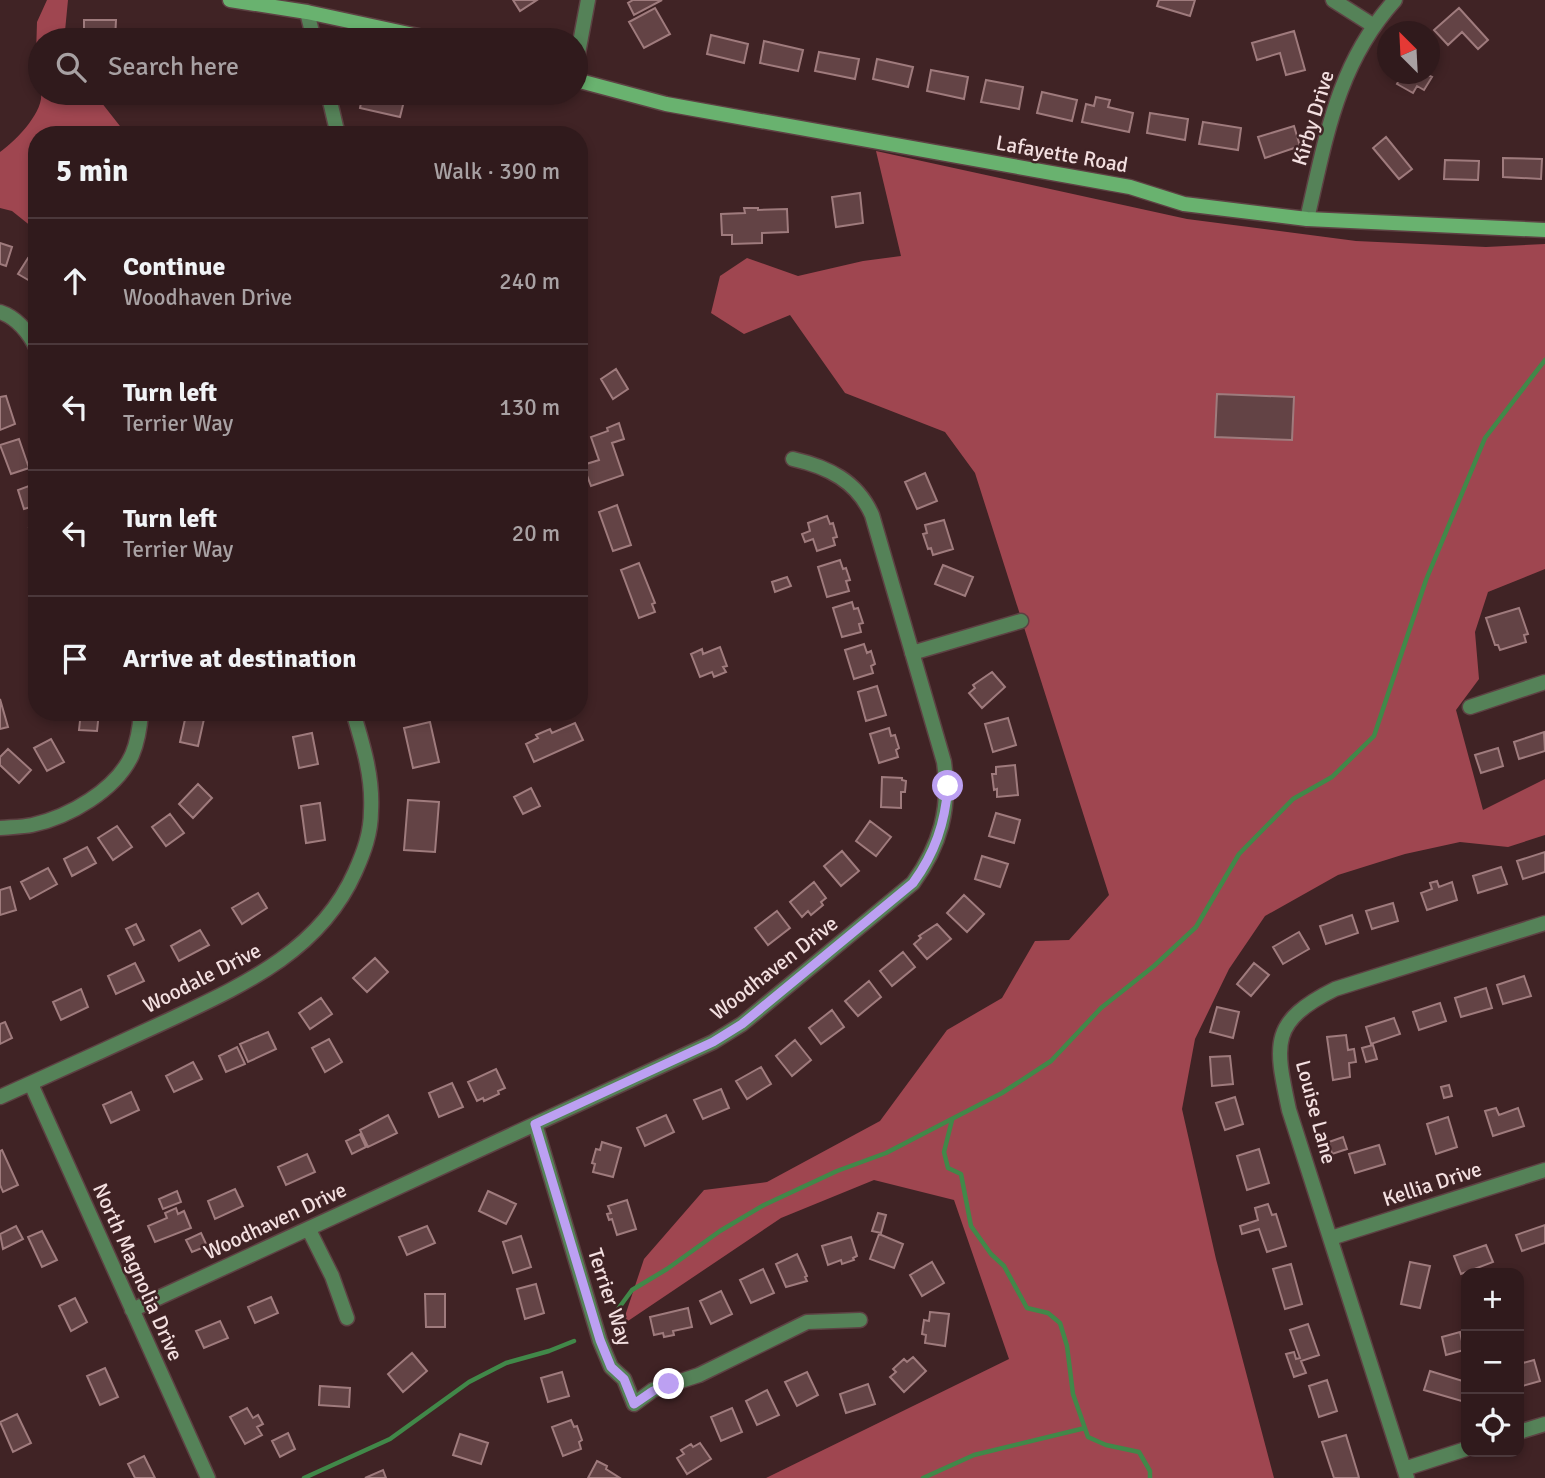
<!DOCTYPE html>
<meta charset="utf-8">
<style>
body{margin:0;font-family:Signika,sans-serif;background:#3c2729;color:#f1f3f6}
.controls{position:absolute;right:21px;bottom:21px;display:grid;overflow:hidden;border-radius:14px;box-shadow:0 4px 10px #0003}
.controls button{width:63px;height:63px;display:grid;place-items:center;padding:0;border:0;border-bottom:2px solid #4b383b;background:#301a1c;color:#f1f3f6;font:35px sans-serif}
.compass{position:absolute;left:1377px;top:21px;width:63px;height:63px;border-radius:50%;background:#301a1c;box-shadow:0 4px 10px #0003;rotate:336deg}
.stop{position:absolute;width:21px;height:21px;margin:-16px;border:5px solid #bca0f2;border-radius:50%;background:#fff}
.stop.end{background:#bca0f2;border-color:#fff;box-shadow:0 2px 7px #0008}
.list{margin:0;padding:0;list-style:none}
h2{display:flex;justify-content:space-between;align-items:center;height:91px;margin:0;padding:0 28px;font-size:30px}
h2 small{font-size:23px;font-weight:400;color:#a8a1a3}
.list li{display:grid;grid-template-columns:46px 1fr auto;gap:21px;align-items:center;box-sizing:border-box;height:126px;padding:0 28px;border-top:2px solid #4b383b}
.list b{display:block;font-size:26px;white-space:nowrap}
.list p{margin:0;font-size:23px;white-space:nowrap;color:#a8a1a3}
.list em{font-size:23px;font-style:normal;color:#a8a1a3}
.icon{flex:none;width:38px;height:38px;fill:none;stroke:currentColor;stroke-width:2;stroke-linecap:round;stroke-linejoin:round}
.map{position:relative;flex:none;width:1545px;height:1478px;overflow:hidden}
.search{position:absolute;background:#301a1c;box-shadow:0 4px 10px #0003;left:28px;top:28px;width:560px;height:77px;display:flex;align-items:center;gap:18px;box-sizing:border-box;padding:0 24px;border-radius:38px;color:#a8a1a3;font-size:26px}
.panel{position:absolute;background:#301a1c;box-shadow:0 4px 10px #0003;left:28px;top:126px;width:560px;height:595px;border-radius:28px}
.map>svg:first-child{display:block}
.forest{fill:#9f4650}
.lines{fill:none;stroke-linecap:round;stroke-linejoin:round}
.stream{stroke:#418849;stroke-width:4.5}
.building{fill:#634345;stroke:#9f7b7d;stroke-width:2}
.street-casing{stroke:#5d4143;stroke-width:17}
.secondary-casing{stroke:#5d4143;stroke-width:17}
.street{stroke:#558258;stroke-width:14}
.secondary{stroke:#69b26f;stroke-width:14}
.route{stroke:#bca0f2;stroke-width:9}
.labels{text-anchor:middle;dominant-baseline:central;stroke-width:5;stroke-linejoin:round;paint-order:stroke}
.street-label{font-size:21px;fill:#f3dfe0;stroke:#402325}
</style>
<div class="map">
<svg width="1545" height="1478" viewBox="0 0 1545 1478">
<rect width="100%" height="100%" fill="#402325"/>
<path class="forest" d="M47,0H68L65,31L68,40H40V85L36,55L37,22Z
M41,93H94L127,135H37V231L12,211L0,208V152C15,142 44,112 41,93Z
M876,151L1187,219L1356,241L1486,247L1545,244V569L1488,592L1475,632L1479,679L1456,710L1483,810L1545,779V835L1508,847L1460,842L1405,854L1338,875L1265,916L1229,969L1195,1039L1182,1109L1216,1259L1274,1478H766L1009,1359L954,1200L874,1180L781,1218L622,1325L644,1259L704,1190L767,1182L880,1121L947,1030L1002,998L1035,941L1069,940L1109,895L975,473L945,432L845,393L790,315L744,334L711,313L720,276L747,258L798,276L863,261L901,256Z"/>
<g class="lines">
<path class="stream" d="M952,1120L944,1152L948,1168L961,1174L971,1226L991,1254L1004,1266L1027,1308L1048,1313L1060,1323L1067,1346L1073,1394L1088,1437L1106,1445L1139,1452L1150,1471V1478
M618,1309L632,1290L667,1269L720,1231L764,1205L837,1171L886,1153L1002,1093L1051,1061L1101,1008L1154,966L1196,927L1239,854L1293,799L1332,777L1374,736L1426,580L1485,438L1545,360
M304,1478L390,1439L469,1382L506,1363L549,1351L574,1341
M923,1478L974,1455L1085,1428"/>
</g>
<path class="building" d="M513,0H537L520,11Z
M633,0H662L634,15L628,3Z
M1159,0H1195L1190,16L1157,6Z
M655,8L670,34L644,48L629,22Z
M1459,8L1488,40L1478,49L1462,32L1448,45L1434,30Z
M84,20H116L115,40H84Z
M1294,31L1305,70L1286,75L1280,53L1257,60L1252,43Z
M711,35L748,44L744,63L707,54Z
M764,41L803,50L798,71L760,63Z
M819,52L859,59L855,79L815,71Z
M877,59L913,67L908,87L873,79Z
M931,70L968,77L964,99L927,91Z
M1403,74H1426L1432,77L1424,90L1417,86L1413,93L1397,84Z
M986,80L1023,87L1019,109L981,102Z
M1042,92L1077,100L1072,121L1037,113Z
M363,93H406L400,117L360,108Z
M1096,97L1110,100L1108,107L1133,113L1129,132L1082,122L1086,104L1094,106Z
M1150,113L1188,119L1185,140L1147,133Z
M1203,122L1241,128L1238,150L1199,144Z
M1294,126L1300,146L1265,158L1258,137Z
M1386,137L1412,169L1399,179L1373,148Z
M1503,158L1542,159L1541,179L1503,177Z
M1445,160L1479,161L1478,180L1444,179Z
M860,193L863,223L836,227L832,197Z
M744,208H758V210L787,209L788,232L762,233V243L732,244V235H722L721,214L745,213Z
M0,243L12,247L6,266L0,264Z
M28,258L37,263V285L18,274Z
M616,369L628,389L613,399L601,379Z
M1217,394L1294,397L1292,440L1215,437Z
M6,396L15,424L0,430V397Z
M619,423L624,439L612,443L623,475L591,486L583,465L599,460L591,437L608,431L607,428Z
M19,439L29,468L11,474L0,445Z
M925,473L937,501L917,509L905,482Z
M34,484L37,505L24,509L18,490Z
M617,505L631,545L613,551L599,512Z
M827,516L830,524L833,523L837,537L833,538L835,545L817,551L813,539L805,542L802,534L810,531L808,523Z
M944,520L953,549L933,555L931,548L928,549L923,534L927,533L925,525Z
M37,525V552L29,528Z
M840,560L843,569L846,568L850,580L846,581L849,591L827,597L818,567Z
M639,563L655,603L652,604L655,612L639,618L621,570Z
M943,565L973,577L965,596L935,584Z
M787,577L791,586L775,592L772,582Z
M852,602L854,609L858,608L863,623L859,624L861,632L842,637L833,608Z
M1519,608L1528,634L1524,635L1526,642L1500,650L1498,645H1495L1486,618Z
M864,644L867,653L871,651L875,664L871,666L873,673L854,679L845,650Z
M720,647L727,666L723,667L726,672L714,677L712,672L700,677L691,654L702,649L703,654Z
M992,672L1005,687L982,708L969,693L975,688L973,685Z
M877,686L886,715L866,721L858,692Z
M0,699L8,727L0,729Z
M81,712H99L97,731L79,730Z
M186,715L204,719L198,746L180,742Z
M1008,718L1016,745L993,752L985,724Z
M430,722L439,762L413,768L404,728Z
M575,723L583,740L534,762L526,744L538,738L536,735L550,729L552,733Z
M889,728L891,736L895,735L899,748L896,750L898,757L879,763L870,734Z
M1544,732L1545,751L1519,759L1514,742Z
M312,733L318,764L299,768L293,737Z
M51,739L64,762L47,771L34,748Z
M1498,748L1503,766L1481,773L1475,755Z
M8,749L31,770L19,783L0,765V757Z
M1015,765L1018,795L997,797V789L994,790L992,774H996V767Z
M882,777L902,778V780L906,781L905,792H901V808L881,807Z
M198,784L212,798L193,818L179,804Z
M531,788L540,806L523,814L514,797Z
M408,800L439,802L435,852L404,850Z
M320,803L325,840L306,843L301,806Z
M996,813L1020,820L1014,843L989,836Z
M170,814L184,833L166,846L152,827Z
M870,821L891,837L876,856L856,841Z
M117,826L132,847L113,860L98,838Z
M87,847L96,863L72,876L64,859Z
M842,851L859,871L841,886L824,866Z
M1545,852V872L1523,879L1517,861Z
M982,856L1008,864L1000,887L975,879Z
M1501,867L1507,884L1478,893L1473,876Z
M48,868L57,884L30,899L21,882Z
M1437,881L1439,887L1452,882L1457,900L1427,910L1421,893L1432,889L1430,883Z
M814,882L826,898L821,902L823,905L811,915L808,911L802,917L790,902Z
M10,887L16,910L0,915V890Z
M258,893L267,908L242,924L232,908Z
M964,895L984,914L967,932L947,913Z
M1393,903L1398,921L1372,929L1366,911Z
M777,911L790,928L768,945L755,928Z
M1352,915L1358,933L1326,944L1320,926Z
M136,924L144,940L134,945L126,929Z
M937,924L951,939L927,959L914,944L921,938L919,936Z
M200,930L209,945L179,961L171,946Z
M1299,932L1309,949L1283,964L1273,947Z
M903,952L915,967L892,986L880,971Z
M375,958L388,972L367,992L353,978Z
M135,963L144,981L116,994L108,976Z
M1254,963L1269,975L1251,996L1237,984Z
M1524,976L1531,996L1503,1004L1497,985Z
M869,981L881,997L858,1016L845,1001Z
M1486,988L1492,1008L1461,1017L1455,998Z
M81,989L88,1007L61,1020L53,1002Z
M321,998L332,1014L310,1029L299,1013Z
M1440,1003L1446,1021L1419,1030L1413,1012Z
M1217,1007L1239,1012L1233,1038L1210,1032Z
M832,1010L844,1027L821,1044L809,1028Z
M1394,1018L1400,1034L1371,1044L1366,1027Z
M5,1022L12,1038L0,1044V1024Z
M268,1032L276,1049L248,1062L240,1044Z
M1346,1035L1348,1050L1354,1049L1356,1062L1349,1063L1350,1077L1333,1080L1327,1037Z
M329,1039L342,1062L325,1072L312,1048Z
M795,1040L811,1060L792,1076L776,1056Z
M1373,1045L1377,1059L1366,1062L1362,1048Z
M237,1047L245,1064L226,1072L219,1056Z
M1230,1056L1233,1084L1212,1086L1210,1057Z
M193,1062L202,1079L174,1092L166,1076Z
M761,1067L771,1084L747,1099L736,1081Z
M496,1069L505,1088L498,1091L499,1094L484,1101L483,1098L477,1101L468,1082Z
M452,1083L463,1107L439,1117L429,1093Z
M1449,1085L1452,1096L1444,1098L1441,1087Z
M721,1089L729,1108L703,1119L694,1100Z
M131,1092L139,1110L111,1123L103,1105Z
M1235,1097L1243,1124L1225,1130L1216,1103Z
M1496,1108L1499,1115L1518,1108L1524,1126L1493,1136L1485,1111Z
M388,1115L397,1133L368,1147L360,1130Z
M666,1115L674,1132L645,1146L637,1128Z
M1448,1117L1457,1147L1436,1154L1427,1124Z
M360,1134L366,1147L352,1154L346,1141Z
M1343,1137L1347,1149L1332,1154L1329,1142Z
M602,1142L621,1148L613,1177L593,1172L595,1164L592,1163L596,1149L600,1150Z
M1379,1145L1385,1164L1355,1173L1349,1154Z
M1259,1149L1269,1183L1247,1190L1237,1156Z
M2,1150L18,1185L3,1192L0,1185V1151Z
M307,1154L315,1172L286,1185L278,1167Z
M235,1189L243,1206L215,1219L208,1201Z
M177,1191L181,1202L163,1209L159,1199Z
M488,1191L516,1204L506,1224L479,1211Z
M627,1200L636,1229L617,1235L612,1219L609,1220L607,1214L611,1213L608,1206Z
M1268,1204L1272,1215L1276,1214L1286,1246L1267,1252L1259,1229L1242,1234L1240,1226L1258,1220L1255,1208Z
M176,1208L178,1214L184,1211L191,1228L155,1242L148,1226L167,1218L165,1213Z
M878,1213L886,1215L881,1233L872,1231Z
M1545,1225V1243L1522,1251L1516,1235Z
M16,1226L23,1239L3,1249L0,1234Z
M427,1226L435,1243L407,1255L399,1237Z
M42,1231L57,1260L42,1267L28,1237Z
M201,1233L207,1246L192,1252L186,1240Z
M879,1234L903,1244L894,1268L870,1259Z
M521,1236L531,1267L513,1273L503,1242Z
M851,1237L857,1256L853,1258L854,1260L842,1264L841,1260L828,1265L822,1246Z
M1486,1245L1493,1262L1461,1274L1454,1256Z
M797,1254L807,1276L805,1277L807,1281L786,1287L776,1264Z
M932,1262L944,1283L922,1296L910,1275Z
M1410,1262L1430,1266L1420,1308L1401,1304Z
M1291,1264L1302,1304L1285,1309L1273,1269Z
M763,1269L774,1293L751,1303L740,1280Z
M536,1284L544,1313L525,1319L517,1289Z
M721,1291L732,1314L711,1324L700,1301Z
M425,1294H445V1327H426Z
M271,1297L278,1313L255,1323L248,1307Z
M75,1298L87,1322L71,1331L59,1306Z
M688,1308L692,1327L673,1331L674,1335L664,1337L663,1333L654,1335L650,1317Z
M930,1312L949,1314L945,1346L925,1343L926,1335L922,1334L924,1320L929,1321Z
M220,1321L228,1338L204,1348L196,1331Z
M1308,1324L1319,1355L1301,1361L1306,1373L1294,1377L1286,1354L1294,1352L1296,1359L1300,1358L1290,1330Z
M1460,1332L1464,1350L1446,1355L1442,1337Z
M412,1353L427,1371L403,1392L388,1374Z
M913,1357L926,1371L904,1392L890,1377L896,1372L893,1369L904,1359L907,1362Z
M1534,1360L1540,1381L1519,1387V1364Z
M105,1368L118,1397L100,1405L87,1376Z
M1430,1371L1466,1382L1465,1402L1424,1390Z
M562,1372L569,1396L548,1402L541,1378Z
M807,1372L818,1395L797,1406L785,1382Z
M1327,1380L1337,1411L1319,1417L1309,1386Z
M868,1384L875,1404L846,1413L840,1394Z
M320,1386L350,1388L349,1407L319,1405Z
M767,1390L779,1415L757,1425L746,1401Z
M247,1408L253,1418L258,1415L263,1424L257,1427L262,1435L245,1444L230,1417Z
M732,1408L742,1432L721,1441L711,1417Z
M17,1414L31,1443L13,1452L0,1422Z
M571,1420L574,1427L577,1426L582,1440L579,1442L581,1449L563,1456L552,1427Z
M288,1433L295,1449L280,1457L272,1441Z
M460,1434L488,1443L481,1464L453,1455Z
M1346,1435L1358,1474L1359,1478H1334L1322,1442Z
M700,1443L711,1459L687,1474L677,1458L684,1454L681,1450L691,1444L693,1447Z
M144,1456L155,1478H135L128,1464Z
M597,1461L607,1466L606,1469L620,1478H588Z
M383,1470L386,1478H365Z"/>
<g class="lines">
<defs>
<path id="street" d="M1333,0L1374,26
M307,12L314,40
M576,64L588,0
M328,93L338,135
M1307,219C1326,138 1337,64 1395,0
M0,312C18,318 29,333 37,349
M912,653L1021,621
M1470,707L1545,682
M0,828C11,827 22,827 32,825C69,817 116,790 132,755C138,741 140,727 141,712
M31,1084L208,1478
M0,1097C56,1072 113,1046 169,1020C243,985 320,951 355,872C364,852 371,833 371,811C373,777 363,745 353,712
M535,1124L600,1341L611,1367L624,1379L634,1404L653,1390L699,1375L807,1322L860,1320
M309,1230L332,1276L347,1318
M1331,1238L1545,1170
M132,1310L713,1042L742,1024L913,883C940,846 951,808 944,762L872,515C857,481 828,467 793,459
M1519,1432L1545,1424
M1404,1469L1466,1449
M1407,1478L1289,1110C1275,1044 1269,1022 1335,989L1545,923"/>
<path id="secondary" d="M230,0L307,12L437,40
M576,80L666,104L1130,187L1184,204L1307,219L1545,230"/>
</defs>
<use href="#street" class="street-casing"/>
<use href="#secondary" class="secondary-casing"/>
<use href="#street" class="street"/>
<use href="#secondary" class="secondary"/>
</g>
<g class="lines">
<path class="route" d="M669,1384L653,1391L634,1404L624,1379L611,1367L600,1340L535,1124L713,1042L742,1024L913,883C935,853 945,823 948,786"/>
</g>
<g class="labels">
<g class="street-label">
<text transform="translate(1313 118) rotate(-73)">Kirby Drive</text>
<text transform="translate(1062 154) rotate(10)">Lafayette Road</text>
<text transform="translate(774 968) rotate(-38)">Woodhaven Drive</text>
<text transform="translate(202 978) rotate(-27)">Woodale Drive</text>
<text transform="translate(1316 1112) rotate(75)">Louise Lane</text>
<text transform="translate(1432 1184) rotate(-18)">Kellia Drive</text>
<text transform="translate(275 1221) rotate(-25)">Woodhaven Drive</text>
<text transform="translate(138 1272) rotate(66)">North Magnolia Drive</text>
<text transform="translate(610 1297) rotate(72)">Terrier Way</text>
</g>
</g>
</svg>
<div class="controls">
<button>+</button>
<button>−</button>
<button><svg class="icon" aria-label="locate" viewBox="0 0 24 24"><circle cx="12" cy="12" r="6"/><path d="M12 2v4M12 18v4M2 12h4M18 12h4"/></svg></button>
</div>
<svg class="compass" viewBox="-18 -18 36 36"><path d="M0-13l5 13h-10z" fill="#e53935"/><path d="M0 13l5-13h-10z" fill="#a8a1a3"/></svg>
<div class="stop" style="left:948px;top:786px"></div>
<div class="stop end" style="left:669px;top:1384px"></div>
<div class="search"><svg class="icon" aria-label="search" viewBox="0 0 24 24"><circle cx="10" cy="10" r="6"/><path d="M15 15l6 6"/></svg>Search here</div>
<section class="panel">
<h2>5 min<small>Walk · 390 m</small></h2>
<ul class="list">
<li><svg class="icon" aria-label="ahead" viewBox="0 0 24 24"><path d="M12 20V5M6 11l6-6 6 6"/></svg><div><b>Continue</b><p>Woodhaven Drive</p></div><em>240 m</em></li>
<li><svg class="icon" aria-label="left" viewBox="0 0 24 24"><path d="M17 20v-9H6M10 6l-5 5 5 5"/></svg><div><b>Turn left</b><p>Terrier Way</p></div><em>130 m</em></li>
<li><svg class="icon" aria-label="left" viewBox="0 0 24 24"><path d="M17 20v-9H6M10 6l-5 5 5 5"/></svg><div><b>Turn left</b><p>Terrier Way</p></div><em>20 m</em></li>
<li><svg class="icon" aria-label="arrive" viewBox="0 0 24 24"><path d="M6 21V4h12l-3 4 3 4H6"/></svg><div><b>Arrive at destination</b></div></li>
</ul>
</section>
</div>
